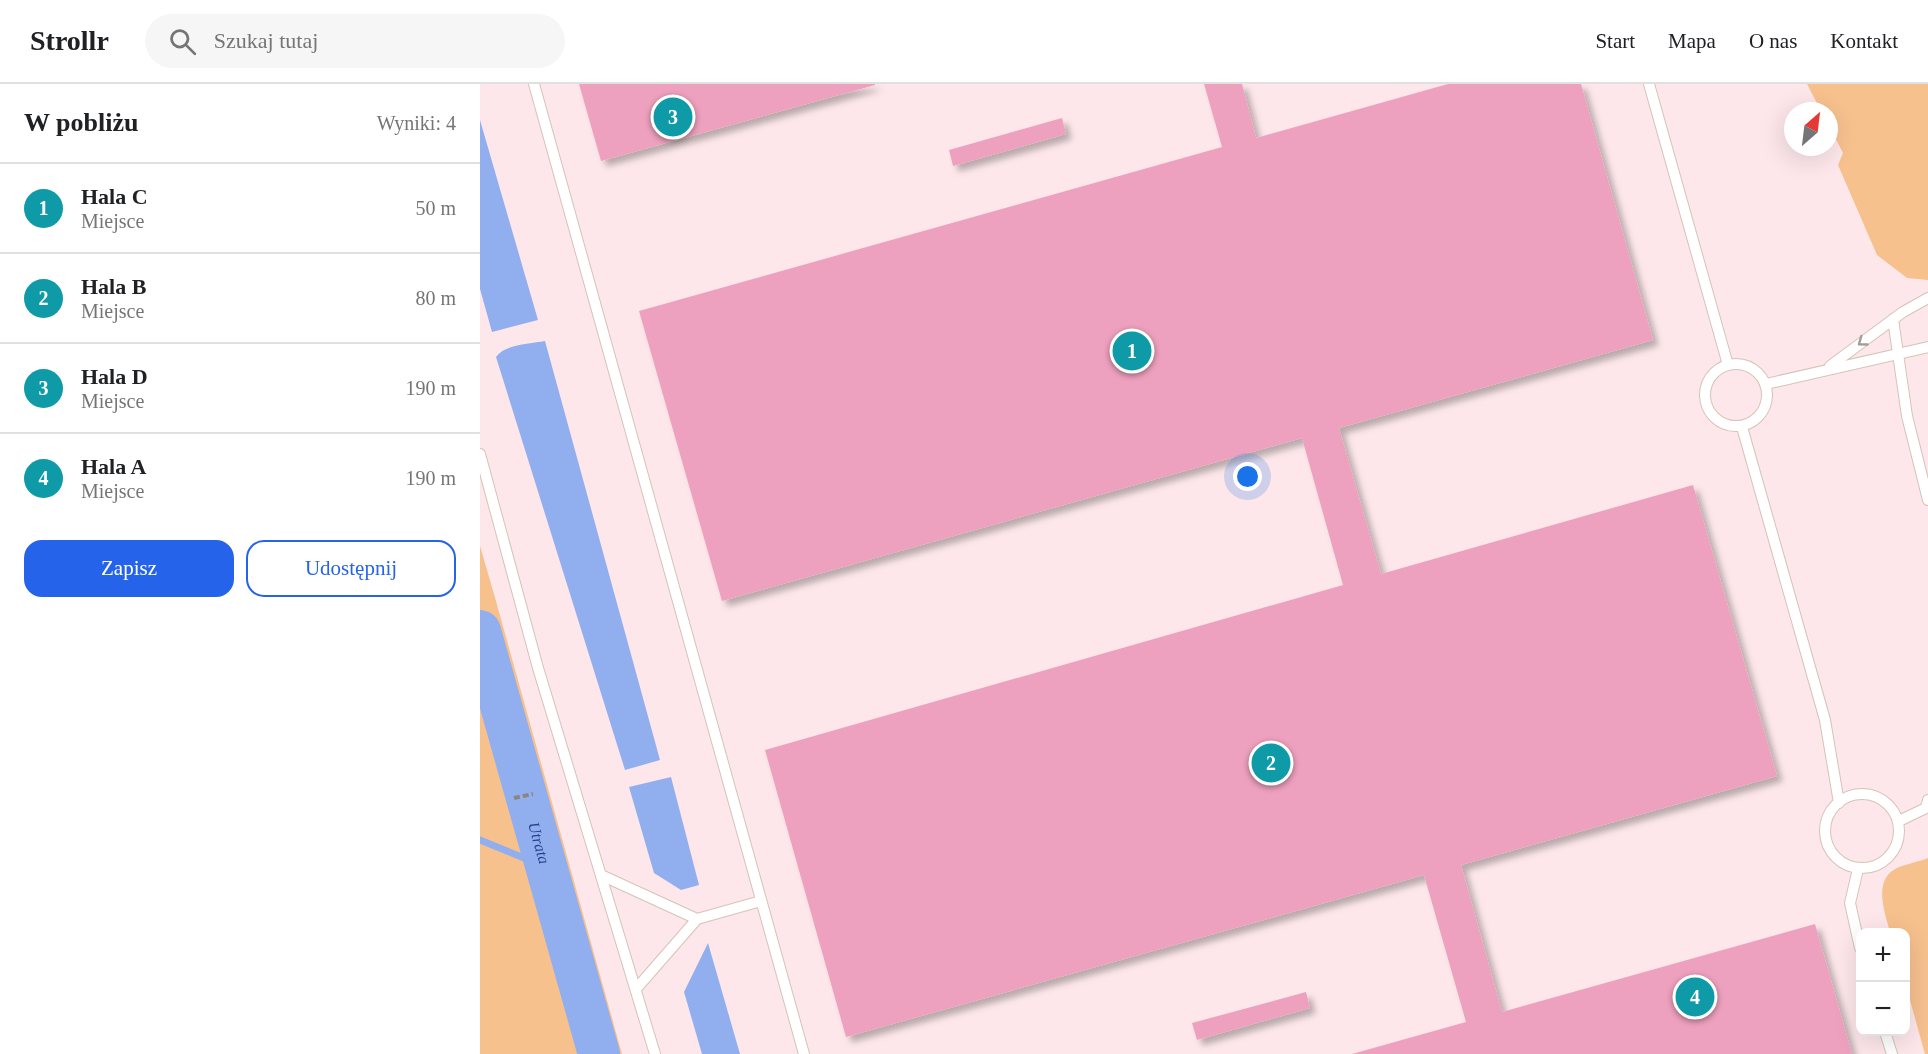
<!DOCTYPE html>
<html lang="pl">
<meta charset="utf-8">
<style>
body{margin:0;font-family:"Times New Roman",serif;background:#f6f6f6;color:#202124}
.controls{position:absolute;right:18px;bottom:18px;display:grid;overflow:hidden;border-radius:12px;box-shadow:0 6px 24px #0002}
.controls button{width:54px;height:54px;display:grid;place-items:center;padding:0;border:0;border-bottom:2px solid #e0e0e0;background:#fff;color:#202124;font:30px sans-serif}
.compass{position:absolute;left:1304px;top:18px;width:54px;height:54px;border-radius:50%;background:#fff;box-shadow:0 6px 24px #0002;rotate:28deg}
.you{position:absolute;left:768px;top:393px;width:21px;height:21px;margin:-15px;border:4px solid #fff;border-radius:50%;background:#1a73e8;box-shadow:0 0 0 9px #1a73e833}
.badge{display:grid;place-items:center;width:39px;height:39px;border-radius:50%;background:#2563eb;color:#fff;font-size:20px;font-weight:700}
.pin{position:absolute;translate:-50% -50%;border:3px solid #fff;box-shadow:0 2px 6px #0006}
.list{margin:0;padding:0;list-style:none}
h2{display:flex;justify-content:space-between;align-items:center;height:78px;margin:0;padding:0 24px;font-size:26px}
h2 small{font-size:20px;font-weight:400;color:#757577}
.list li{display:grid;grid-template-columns:39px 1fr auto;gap:18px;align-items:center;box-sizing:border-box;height:90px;padding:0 24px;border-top:2px solid #e0e0e0}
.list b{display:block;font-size:22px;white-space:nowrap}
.list p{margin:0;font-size:20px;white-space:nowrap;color:#757577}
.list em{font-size:20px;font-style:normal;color:#757577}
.actions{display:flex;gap:12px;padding:18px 24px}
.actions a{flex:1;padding:14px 0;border:2px solid #2563eb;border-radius:18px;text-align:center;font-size:21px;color:#2563eb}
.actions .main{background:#2563eb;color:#fff}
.icon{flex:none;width:33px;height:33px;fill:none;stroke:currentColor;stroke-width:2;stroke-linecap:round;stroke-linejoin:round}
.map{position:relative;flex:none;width:1448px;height:970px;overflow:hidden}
header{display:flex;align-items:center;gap:36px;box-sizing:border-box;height:84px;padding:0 30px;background:#fff;border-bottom:2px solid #e0e0e0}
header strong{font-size:28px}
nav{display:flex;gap:33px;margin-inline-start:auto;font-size:21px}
.search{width:420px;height:54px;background:#f6f6f6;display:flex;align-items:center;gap:15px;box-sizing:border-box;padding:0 21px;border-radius:33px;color:#757577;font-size:22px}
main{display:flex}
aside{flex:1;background:#fff}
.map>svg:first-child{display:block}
.commercial{fill:#fde7ea;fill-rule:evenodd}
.green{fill:#f7c18e}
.water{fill:#91afef}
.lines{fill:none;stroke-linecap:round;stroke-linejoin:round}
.stream{stroke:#91afef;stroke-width:7}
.river{stroke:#91afef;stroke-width:42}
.building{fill:#eea1be;filter:url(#shadow)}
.service-casing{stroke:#d4c4b6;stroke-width:12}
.path{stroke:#8c8680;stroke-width:4;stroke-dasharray:6 3;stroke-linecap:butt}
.service{stroke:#fff;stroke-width:10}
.oneway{stroke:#a09d9b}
.labels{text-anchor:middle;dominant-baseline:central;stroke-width:5;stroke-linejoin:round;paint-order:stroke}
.water-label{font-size:16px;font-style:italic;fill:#23428c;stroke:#fdf6f0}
</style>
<header>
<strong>Strollr</strong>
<div class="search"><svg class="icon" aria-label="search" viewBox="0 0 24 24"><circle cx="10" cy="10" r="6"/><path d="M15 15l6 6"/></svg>Szukaj tutaj</div>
<nav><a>Start</a><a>Mapa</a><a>O nas</a><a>Kontakt</a></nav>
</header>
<main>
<aside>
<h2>W pobliżu<small>Wyniki: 4</small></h2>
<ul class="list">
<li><span class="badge" style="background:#0f9aa8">1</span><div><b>Hala C</b><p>Miejsce</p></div><em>50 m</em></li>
<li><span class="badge" style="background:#0f9aa8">2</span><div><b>Hala B</b><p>Miejsce</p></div><em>80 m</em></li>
<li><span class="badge" style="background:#0f9aa8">3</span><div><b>Hala D</b><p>Miejsce</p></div><em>190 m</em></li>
<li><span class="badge" style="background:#0f9aa8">4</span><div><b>Hala A</b><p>Miejsce</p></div><em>190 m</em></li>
</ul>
<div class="actions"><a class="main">Zapisz</a><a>Udostępnij</a></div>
</aside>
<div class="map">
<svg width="1448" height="970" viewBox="0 0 1448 970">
<defs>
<filter id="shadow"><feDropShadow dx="5.5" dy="5.5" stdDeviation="3" flood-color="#0004"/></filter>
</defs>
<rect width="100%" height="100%" fill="#fdf6f0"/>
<path class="commercial" d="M0,0H1448V970H141L0,471ZM1313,27H1349V63H1313ZM1380,848H1426V948H1380Z"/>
<path class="green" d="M1327,0H1448V196L1427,194L1397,171L1358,81L1363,69L1349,42V27H1341Z
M0,462L14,510L142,970H101L65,846L99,970H0Z
M1448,774V970H1445L1426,902V848H1410C1405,829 1392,796 1417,784C1426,780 1438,778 1448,774Z"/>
<path class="water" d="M0,36L58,236L12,248L0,205Z
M65,257L180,676L145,686L16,273C25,260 50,260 65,257Z
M191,693L219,801L201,806L174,789L149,703Z
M228,859L260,970H222L204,908Z"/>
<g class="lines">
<path class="stream" d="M0,756L44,774L67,787"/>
<path class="river" id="s1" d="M0,547L119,970"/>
</g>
<path class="building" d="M99,0H395V1L121,77Z
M724,0H762L776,54L968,0H1101L1173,256L859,344L901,490L1213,401L1297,692L981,781L1022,928L1335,840L1372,970H872L986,938L944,791L366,953L285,666L863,501L822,354L242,517L159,227L742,63Z
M582,34L586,50L473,82L469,66Z
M826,908L830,924L717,956L712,939Z"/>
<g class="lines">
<defs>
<path id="service" d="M54,0L324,970
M1169,0L1248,281
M1413,235L1427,332L1448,416
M1225 311a31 31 0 1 1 62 0a31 31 0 1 1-62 0Z
M1350,282L1423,228L1448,214
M1286,300L1448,263
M1262,343L1345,636L1359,719
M0,370L58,584L175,970
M1345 747a37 37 0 1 1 74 0a37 37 0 1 1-74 0Z
M1419,737L1446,724L1448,716
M1378,785L1370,819L1380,864
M121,791L217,835
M156,905L217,835L281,817
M1405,948L1412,970"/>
</defs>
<use href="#service" class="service-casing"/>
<path class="path" d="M34,714L53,710"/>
<use href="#service" class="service"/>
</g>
<defs><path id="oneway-chevron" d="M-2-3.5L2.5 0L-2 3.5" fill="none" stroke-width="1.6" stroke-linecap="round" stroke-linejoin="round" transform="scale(1.5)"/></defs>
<use class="oneway" href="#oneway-chevron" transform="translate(1382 258) rotate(144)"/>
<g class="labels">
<g class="water-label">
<text stroke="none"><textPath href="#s1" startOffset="220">Utrata</textPath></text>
</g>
</g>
</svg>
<div class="controls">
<button>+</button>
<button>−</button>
</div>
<svg class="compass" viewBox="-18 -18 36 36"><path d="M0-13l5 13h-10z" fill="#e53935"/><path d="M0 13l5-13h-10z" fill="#757577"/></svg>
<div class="you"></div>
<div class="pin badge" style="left:652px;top:267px;background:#0f9aa8">1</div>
<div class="pin badge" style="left:791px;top:679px;background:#0f9aa8">2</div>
<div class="pin badge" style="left:193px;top:33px;background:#0f9aa8">3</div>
<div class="pin badge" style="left:1215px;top:913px;background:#0f9aa8">4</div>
</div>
</main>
